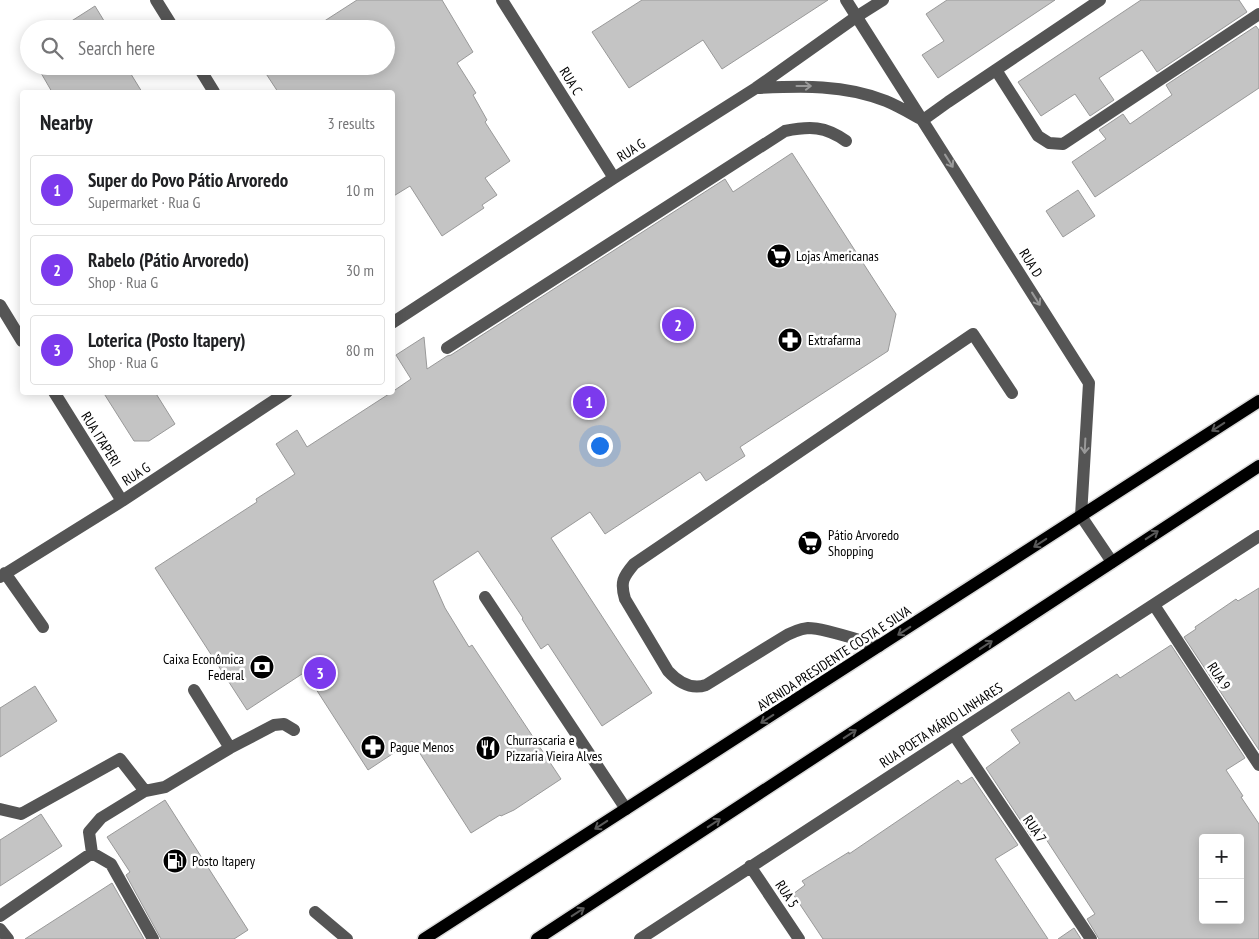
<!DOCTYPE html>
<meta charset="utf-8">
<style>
body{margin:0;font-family:"PT Sans Narrow",sans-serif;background:#f6f6f6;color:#202124}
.controls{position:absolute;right:15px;bottom:15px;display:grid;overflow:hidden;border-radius:5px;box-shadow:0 2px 12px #0003}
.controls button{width:45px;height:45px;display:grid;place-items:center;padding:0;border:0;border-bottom:1px solid #e0e0e0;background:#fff;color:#202124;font:25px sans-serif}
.you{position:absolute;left:599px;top:445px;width:18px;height:18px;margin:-12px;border:4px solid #fff;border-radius:50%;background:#1a73e8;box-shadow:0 0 0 8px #1a73e833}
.badge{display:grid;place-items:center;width:32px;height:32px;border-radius:50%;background:#7c3aed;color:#fff;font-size:16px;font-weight:700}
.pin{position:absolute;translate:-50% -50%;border:2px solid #fff;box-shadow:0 1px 5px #0006}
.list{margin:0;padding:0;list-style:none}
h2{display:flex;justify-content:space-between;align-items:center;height:65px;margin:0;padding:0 20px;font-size:21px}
h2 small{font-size:16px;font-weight:400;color:#757577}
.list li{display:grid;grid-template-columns:32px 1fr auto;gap:15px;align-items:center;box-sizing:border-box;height:70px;margin:0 10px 10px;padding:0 10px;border:1px solid #e0e0e0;border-radius:5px}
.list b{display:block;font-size:19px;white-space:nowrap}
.list p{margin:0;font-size:16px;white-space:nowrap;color:#757577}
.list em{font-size:16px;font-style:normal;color:#757577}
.icon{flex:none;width:28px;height:28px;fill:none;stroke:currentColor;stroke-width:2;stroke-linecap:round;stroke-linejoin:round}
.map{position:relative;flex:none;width:1259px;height:939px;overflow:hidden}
.search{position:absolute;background:#fff;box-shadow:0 2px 12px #0003;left:20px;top:20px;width:375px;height:55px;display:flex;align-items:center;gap:12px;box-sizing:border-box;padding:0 18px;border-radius:28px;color:#757577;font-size:19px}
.panel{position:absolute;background:#fff;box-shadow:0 2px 12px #0003;left:20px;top:90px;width:375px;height:305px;border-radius:5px}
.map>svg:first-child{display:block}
.building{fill:#c4c4c4;stroke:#999;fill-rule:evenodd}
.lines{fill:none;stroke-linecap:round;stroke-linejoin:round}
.major-casing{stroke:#dbdbdb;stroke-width:15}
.minor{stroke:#555;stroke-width:12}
.major{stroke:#000;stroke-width:12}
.oneway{stroke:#999}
.oneway2{stroke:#595959}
.labels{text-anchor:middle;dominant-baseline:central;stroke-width:5;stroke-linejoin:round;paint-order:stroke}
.street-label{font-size:14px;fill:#000;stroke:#fff}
.poi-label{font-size:14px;fill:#000;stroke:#fff;text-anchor:start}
</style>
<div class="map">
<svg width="1259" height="939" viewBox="0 0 1259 939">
<rect width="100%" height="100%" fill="#fff"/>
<path class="building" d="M357,0H442L473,52L457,63L476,93L473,95L487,120L485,122L510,161L485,178L497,195L482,205L484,208L442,236L410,186L392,197V92H278L261,66H386V29H312Z
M642,0H828L722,69L703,40L629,88L592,32Z
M947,0H1055L938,78L922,55L944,41L926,14Z
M1141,0H1239L1247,12L1157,72L1142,50L1099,78L1114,100L1090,116L1075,94L1041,116L1018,82Z
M95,6L109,29H59Z
M1256,26L1259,30V88L1095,197L1072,162L1106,139L1099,130L1123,114L1130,124L1172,95L1166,85Z
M37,66H126L142,92H52Z
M792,153L896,314L888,351L740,447L745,456L706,481L700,472L605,534L590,512L551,538L652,693L602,726L548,644L541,649L522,619L523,618L478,551L433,581L445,608L469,647L472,645L561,779L514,810L501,816L500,815L471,833L412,741L368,770L305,672L247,710L155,568L257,502L256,499L295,474L276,444L297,430L307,447L392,392L411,379L396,355L424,337L427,369L447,356L451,355L725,179L733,192Z
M1078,190L1095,216L1063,237L1046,211Z
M103,392H155L175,424L149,441H134Z
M1259,588V750L1184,637L1196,629L1195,627L1236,599L1238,601Z
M1171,645L1245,758L1226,770L1243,796L1241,797L1259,824V939H1099L1087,919L1095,914L1040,830L1031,836L986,768L1020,743L1011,730L1069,692L1075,701L1117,674L1120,678ZM1203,838H1240V920H1203Z
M35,686L57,721L0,757V708Z
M972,777L1018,845L995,859L1048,939H823L793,894L805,885L802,881L849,852V854L958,780L961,784Z
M165,800L248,930L234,939H161L126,875L130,872L107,837Z
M41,814L62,846L0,886V840Z
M112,883L144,939H25Z
M1074,928L1081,939H1058Z"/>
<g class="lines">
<defs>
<path id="major" d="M424,939L1259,401
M537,939L1259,466"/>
</defs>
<use href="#major" class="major-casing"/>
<path class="minor" d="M156,0L174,29
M502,0L614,178
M846,0L1089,383L1081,516L1112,562
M198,66L214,92
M996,70L1038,136L1049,143L1063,144L1259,14
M756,88C801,86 844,84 886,101C898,106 910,113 921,119
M923,120L948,102L1100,0
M0,305L22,341
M392,323L614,178L756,88L856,17L883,0
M447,348L785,131C810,126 825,126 846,141
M54,392L122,501
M5,573L43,627
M0,577L122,501L287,392
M485,597L626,809
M1154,605L1259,765
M879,646C861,641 825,628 808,628C799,629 790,633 782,638L706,685C691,690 679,683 668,671L625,599C620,582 623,577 634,564L973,334L1012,393
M194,690L230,748
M954,735L1091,939
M0,809L21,814L120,759L145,791L165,787L230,748L274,725L284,724L294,730
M92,853L89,832L101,818L145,791
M750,866L799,939
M315,912L347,939
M0,916L92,853L111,864L153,939
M0,929L8,939
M640,939L1259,536"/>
<use href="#major" class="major"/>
</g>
<defs><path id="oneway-shaft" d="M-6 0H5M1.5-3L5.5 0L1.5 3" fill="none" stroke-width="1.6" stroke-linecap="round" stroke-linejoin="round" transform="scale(1.25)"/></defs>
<g class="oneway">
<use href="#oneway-shaft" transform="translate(804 86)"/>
<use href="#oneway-shaft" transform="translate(949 161) rotate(58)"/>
<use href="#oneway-shaft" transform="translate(1036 299) rotate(58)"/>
<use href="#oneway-shaft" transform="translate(1085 446) rotate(93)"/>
</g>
<g class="oneway2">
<use href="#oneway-shaft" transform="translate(1218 427) rotate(147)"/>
<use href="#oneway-shaft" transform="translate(1152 535) rotate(-33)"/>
<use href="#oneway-shaft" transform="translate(1040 543) rotate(147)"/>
<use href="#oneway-shaft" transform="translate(904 631) rotate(147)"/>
<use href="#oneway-shaft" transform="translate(986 645) rotate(-33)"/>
<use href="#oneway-shaft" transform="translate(767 719) rotate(147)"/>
<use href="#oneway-shaft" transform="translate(850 734) rotate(-33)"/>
<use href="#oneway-shaft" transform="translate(714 823) rotate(-33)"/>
<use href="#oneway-shaft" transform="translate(601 825) rotate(147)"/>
<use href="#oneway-shaft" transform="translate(578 912) rotate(-33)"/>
</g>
<defs>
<symbol id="supermarket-disc" viewBox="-11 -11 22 22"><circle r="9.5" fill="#000" stroke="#fff"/><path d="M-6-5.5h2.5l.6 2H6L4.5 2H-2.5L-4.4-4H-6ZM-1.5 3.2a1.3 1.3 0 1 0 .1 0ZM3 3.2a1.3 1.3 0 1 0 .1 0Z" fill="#fff"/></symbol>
<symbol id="pharmacy-disc" viewBox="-11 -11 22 22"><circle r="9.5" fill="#000" stroke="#fff"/><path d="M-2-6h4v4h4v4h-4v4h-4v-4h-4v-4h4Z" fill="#fff"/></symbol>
<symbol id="bank-disc" viewBox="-11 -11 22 22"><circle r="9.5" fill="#000" stroke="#fff"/><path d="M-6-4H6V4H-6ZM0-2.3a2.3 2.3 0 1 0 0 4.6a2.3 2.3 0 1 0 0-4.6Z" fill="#fff"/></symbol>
<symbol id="restaurant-disc" viewBox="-11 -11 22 22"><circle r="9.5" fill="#000" stroke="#fff"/><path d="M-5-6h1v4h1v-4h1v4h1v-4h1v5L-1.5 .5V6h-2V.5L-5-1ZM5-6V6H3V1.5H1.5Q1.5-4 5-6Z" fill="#fff"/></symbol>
<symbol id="fuel-disc" viewBox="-11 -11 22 22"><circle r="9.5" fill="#000" stroke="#fff"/><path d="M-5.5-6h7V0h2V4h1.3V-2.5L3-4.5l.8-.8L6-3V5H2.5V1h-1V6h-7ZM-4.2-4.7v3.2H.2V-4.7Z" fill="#fff"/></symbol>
</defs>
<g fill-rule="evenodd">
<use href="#supermarket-disc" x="765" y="242" width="28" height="28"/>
<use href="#pharmacy-disc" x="776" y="326" width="28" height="28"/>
<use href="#supermarket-disc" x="796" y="529" width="28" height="28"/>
<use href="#bank-disc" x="248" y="653" width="28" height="28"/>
<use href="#pharmacy-disc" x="359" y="733" width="28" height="28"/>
<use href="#restaurant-disc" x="474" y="734" width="28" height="28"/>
<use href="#fuel-disc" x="161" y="847" width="28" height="28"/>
</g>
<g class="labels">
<g class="street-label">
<text transform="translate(571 81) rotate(58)">RUA C</text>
<text transform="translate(631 150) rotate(-32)">RUA G</text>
<text transform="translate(1031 263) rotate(58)">RUA D</text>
<text transform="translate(101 439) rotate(58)">RUA ITAPERI</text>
<text transform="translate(136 474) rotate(-33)">RUA G</text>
<text transform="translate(834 658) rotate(-33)">AVENIDA PRESIDENTE COSTA E SILVA</text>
<text transform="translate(1219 676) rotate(57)">RUA 9</text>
<text transform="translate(941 725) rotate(-33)">RUA POETA MÁRIO LINHARES</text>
<text transform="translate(1035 829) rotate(56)">RUA 7</text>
<text transform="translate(787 894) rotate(57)">RUA 5</text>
</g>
<g class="poi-label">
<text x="796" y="256">Lojas Americanas</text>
<text x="808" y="340">Extrafarma</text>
<text x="828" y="535">Pátio Arvoredo<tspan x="828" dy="16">Shopping</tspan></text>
<text x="244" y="659" text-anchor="end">Caixa Econômica<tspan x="244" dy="16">Federal</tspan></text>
<text x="506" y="740">Churrascaria e<tspan x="506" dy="16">Pizzaria Vieira Alves</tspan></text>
<text x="390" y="747">Pague Menos</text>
<text x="192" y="861">Posto Itapery</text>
</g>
</g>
</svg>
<div class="controls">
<button>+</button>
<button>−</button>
</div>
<div class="you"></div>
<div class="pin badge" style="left:589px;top:402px">1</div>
<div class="pin badge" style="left:678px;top:325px">2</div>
<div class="pin badge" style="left:320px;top:673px">3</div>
<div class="search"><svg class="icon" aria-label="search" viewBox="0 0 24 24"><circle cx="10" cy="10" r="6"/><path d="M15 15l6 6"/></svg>Search here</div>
<section class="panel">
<h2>Nearby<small>3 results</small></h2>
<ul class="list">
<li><span class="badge">1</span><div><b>Super do Povo Pátio Arvoredo</b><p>Supermarket · Rua G</p></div><em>10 m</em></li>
<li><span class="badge">2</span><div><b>Rabelo (Pátio Arvoredo)</b><p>Shop · Rua G</p></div><em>30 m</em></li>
<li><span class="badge">3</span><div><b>Loterica (Posto Itapery)</b><p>Shop · Rua G</p></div><em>80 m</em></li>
</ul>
</section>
</div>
